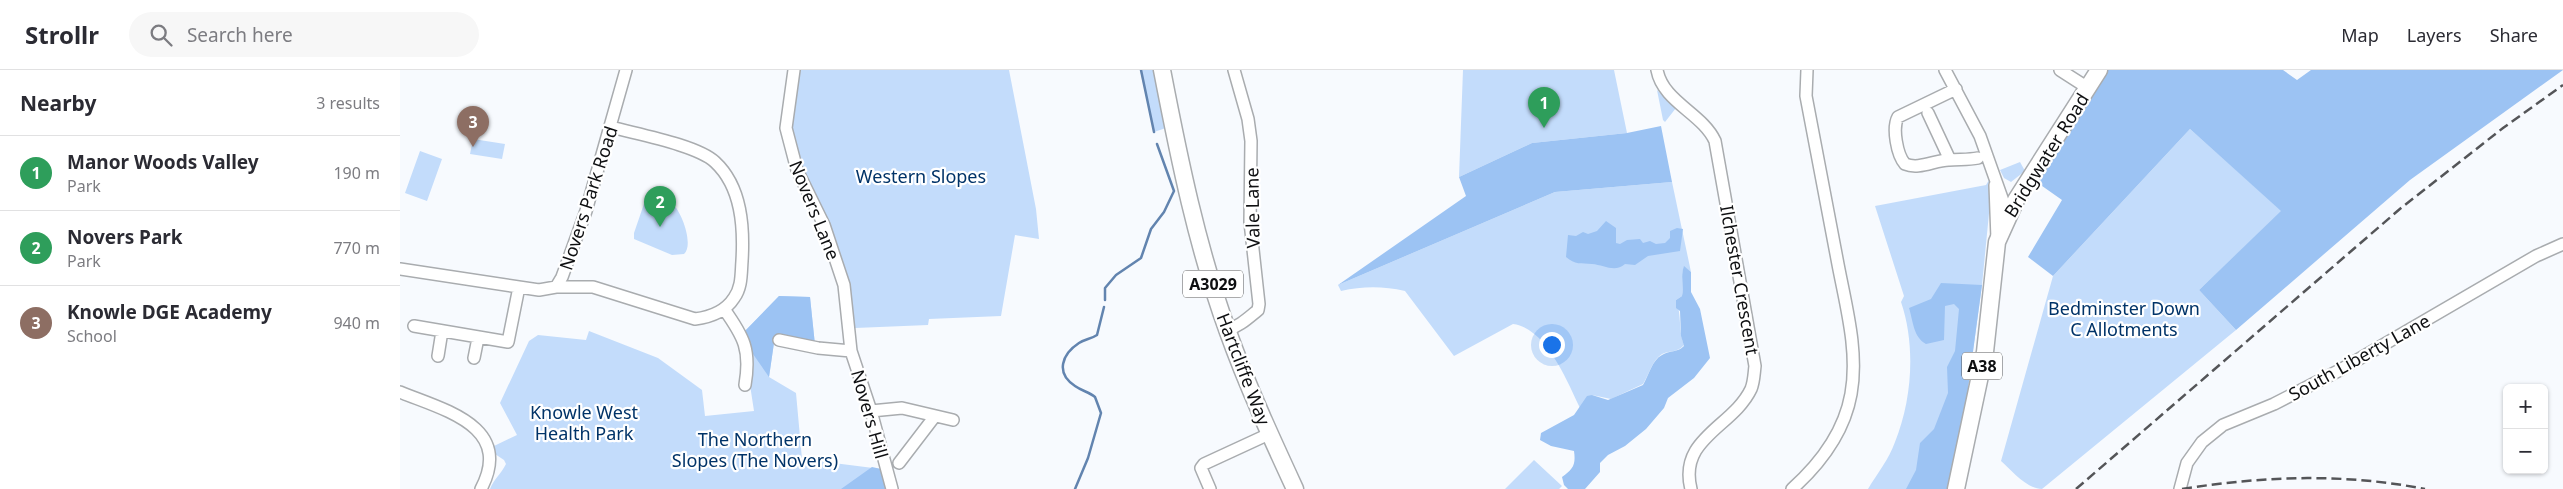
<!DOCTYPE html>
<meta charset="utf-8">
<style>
body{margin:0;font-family:"Noto Sans",sans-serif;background:#f7f7f7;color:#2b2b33}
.controls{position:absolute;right:15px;bottom:15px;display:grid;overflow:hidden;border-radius:8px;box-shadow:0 1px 4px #0004}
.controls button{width:45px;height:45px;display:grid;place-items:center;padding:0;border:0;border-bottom:1px solid #e1e1e2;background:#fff;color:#2b2b33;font:25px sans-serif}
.you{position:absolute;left:1151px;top:274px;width:18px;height:18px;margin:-12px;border:4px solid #fff;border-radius:50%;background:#1a73e8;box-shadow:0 0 0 8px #1a73e833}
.badge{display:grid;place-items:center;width:32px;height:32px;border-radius:50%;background:#135ead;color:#fff;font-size:16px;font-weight:700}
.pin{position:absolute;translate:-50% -41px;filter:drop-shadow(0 1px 2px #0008)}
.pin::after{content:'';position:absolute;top:26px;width:18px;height:15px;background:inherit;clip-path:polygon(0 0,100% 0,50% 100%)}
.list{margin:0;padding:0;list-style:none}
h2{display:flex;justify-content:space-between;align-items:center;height:65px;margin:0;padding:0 20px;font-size:21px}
h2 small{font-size:16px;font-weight:400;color:#7c7c81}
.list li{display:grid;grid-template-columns:32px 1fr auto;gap:15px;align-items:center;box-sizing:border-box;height:75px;padding:0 20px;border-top:1px solid #e1e1e2}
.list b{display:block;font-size:19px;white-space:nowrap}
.list p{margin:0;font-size:16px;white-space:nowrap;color:#7c7c81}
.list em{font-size:16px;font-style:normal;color:#7c7c81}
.icon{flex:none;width:28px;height:28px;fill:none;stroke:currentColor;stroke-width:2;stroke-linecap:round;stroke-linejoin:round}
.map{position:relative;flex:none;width:2163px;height:419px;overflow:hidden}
header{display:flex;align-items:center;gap:30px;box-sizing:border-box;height:70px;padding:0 25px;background:#fff;border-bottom:1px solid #e1e1e2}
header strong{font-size:24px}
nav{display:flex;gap:28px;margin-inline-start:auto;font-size:18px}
.search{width:350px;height:45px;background:#f7f7f7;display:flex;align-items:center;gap:12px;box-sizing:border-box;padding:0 18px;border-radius:28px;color:#7c7c81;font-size:19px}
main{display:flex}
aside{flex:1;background:#fff}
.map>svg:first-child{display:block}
.green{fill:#c3dcfb}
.forest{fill:#9cc3f3}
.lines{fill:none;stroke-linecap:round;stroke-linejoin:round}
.stream{stroke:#6284af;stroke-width:2.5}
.minor-casing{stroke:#a9acaf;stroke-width:14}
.highway-casing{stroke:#a9acaf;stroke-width:19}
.minor{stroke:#fff;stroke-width:11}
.highway{stroke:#fff;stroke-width:16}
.rail{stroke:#545558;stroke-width:2.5;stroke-dasharray:10 5;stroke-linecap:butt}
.labels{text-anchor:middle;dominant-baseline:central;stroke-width:4.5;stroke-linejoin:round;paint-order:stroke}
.shield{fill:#fff;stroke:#565758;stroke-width:1}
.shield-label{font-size:16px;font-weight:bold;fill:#0e0f11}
.street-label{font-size:18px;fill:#0e0f11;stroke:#fff}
.park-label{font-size:18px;fill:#003368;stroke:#fff}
</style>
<header>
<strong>Strollr</strong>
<div class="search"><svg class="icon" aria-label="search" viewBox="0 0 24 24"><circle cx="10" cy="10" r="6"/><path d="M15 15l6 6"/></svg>Search here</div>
<nav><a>Map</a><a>Layers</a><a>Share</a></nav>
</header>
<main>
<aside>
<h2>Nearby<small>3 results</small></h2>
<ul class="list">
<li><span class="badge" style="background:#2e9e5b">1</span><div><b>Manor Woods Valley</b><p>Park</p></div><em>190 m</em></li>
<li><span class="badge" style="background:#2e9e5b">2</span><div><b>Novers Park</b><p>Park</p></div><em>770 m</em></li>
<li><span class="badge" style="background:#8d6e63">3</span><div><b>Knowle DGE Academy</b><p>School</p></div><em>940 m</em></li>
</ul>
</aside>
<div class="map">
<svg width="2163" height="419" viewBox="0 0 2163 419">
<rect width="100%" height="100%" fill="#f7fafe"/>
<path class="green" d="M398,0H609L636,139L639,169L615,165L601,246L529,249L528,255L455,258L447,214L399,99L392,71L390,41Z
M740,0H755L766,58L754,62Z
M1063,0H1214L1227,63L1132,73L1059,107Z
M1257,20L1276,38L1265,52L1263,50Z
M1790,59L1882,141L1799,220L1836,260L1642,419C1627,419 1611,400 1601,391L1653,206Z
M73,69L105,74L102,89L70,84Z
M20,81L42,89L27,131L5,123Z
M1620,92L1625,101L1611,112L1604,108L1600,100Z
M1589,110L1591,123L1582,215L1566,333L1548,419H1468C1477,404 1489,389 1495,372C1512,330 1516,276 1501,232L1504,226L1475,136L1586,115Z
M1272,112L1291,202L1284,197C1280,206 1284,216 1282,226L1276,230C1282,245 1278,260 1284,275C1277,283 1271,280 1262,284C1252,290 1249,305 1243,314L1211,329L1192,325L1180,338C1167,311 1146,258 1113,254L1054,286L1005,221C983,216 963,216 941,221L938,215L1155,122Z
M250,125C257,127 266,128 272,133C282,142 294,175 284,184L272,185L234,169V163L246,128Z
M379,226L410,227L415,275L375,266L369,307L396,323L402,389L481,399L488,419H90C94,409 101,404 106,394L104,390L95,384L94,376L117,365L100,333L129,271L138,265L186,270L189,261L258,288L302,320L305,346L354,341L350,315L353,284L345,261Z
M1134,390L1162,416L1159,419H1105Z"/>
<path class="forest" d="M1708,0H1883L1897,10L1911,0H2163L2010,110L1836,260L1799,220L1881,141L1790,59L1653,206L1628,187L1662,130L1635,111Z
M1261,56L1272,112L1155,122L938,215L1066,126L1059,107L1132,73L1227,63Z
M1206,151L1216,158V173L1220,174L1227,170L1240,169L1243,173L1250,171L1256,174L1265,173L1270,168V161L1277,158L1283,159L1280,181L1248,186L1235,195L1225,194C1215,203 1204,195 1192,194C1181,193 1175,195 1166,187L1168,165L1176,166L1183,162L1188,164L1197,161Z
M1284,196L1291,202V222L1300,239L1310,288L1294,308L1268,328L1264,338L1246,359L1225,376L1208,385L1200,393V402L1185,419H1168L1164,415L1162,407C1173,399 1176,395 1174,381L1151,376L1140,370L1141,363L1174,345L1187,326L1192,325L1208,330L1243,315C1249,305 1252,290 1262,285C1270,280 1277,283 1284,276L1281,266L1280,241L1276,238V230L1282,226C1284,216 1280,206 1284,196Z
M1541,213L1582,215L1566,333L1548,419H1506L1516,400L1520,373L1534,359L1548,323L1547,297L1555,281L1559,239L1554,234L1545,236L1544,270L1526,274C1513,267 1513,250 1509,238L1531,229Z
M379,226L410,227L415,275L375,266L369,307L353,284L345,261Z
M472,397L481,399L488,419H441Z"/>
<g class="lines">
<path class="stream" d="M741,0L754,62
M705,230V218L716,205L741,188L751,159L764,142L774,121L757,74
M675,419L688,388L701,343L695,327C689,322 682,321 675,316C655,303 662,284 679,273C685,269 691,269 697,265L704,237"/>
<defs>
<path id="minor" d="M394,0L386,58L397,100L424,155L444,215L451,281L471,341L492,419
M1257,0C1263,32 1302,43 1315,71L1355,296C1354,304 1354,312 1351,319C1333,357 1278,368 1291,419
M1545,0L1580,66L1608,145
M1660,0L1688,18
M1556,19L1498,47C1492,58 1497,85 1505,94C1519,100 1535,90 1549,90C1559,89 1568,90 1578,88
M1528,43L1550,90
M1595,115L1597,169
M0,199L139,220L156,217L162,207L186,141L226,0
M156,217H193L295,249C311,247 325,242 334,228C342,217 341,204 342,191C344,158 342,117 315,92C297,75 236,64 211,57
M324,239C344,267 351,280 345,315
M14,256L108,272L119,217
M827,260C840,256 848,248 858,240L859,234L850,152L851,71L848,49L834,0
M379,270L418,278L451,281
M38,286L42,261
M74,288L78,268
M0,322C44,340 114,356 81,419
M471,341L502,338L553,350
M499,393L535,346
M810,419L801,398L804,394L869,364
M1392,419C1421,393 1444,363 1451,324C1459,280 1445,233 1437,189C1427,135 1416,80 1406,26L1407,0
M1780,419L1787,393L1802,372L1823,355L1874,334L1940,300L2136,186L2163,174"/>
<path id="highway" d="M762,0C779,88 797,177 828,262C847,315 871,367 895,419
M1556,419L1585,282L1597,172L1616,130L1699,0"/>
</defs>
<use href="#minor" class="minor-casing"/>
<use href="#highway" class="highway-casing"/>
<use href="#minor" class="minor"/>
<use href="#highway" class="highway"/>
<path class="rail" d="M1676,419L2001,138L2103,58L2163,15
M1782,419C1864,406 1943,403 2025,419"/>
</g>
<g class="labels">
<g class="shield">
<rect x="783" y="200.5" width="60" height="27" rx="4"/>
<rect x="1562" y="282.5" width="40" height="27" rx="4"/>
</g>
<g class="shield-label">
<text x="813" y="214">A3029</text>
<text x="1582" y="296">A38</text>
</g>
<g class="street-label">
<text transform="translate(1646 85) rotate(-58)">Bridgwater Road</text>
<text transform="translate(188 128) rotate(-72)">Novers Park Road</text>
<text transform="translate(852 138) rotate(-91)">Vale Lane</text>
<text transform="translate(415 140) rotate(68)">Novers Lane</text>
<text transform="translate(1340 210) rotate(80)">Ilchester Crescent</text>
<text transform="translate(1959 287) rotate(-29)">South Liberty Lane</text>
<text transform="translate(844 299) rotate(69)">Hartcliffe Way</text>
<text transform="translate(470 344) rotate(74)">Novers Hill</text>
</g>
<g class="park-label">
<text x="521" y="106">Western Slopes</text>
<text x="1724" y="238">Bedminster Down<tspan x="1724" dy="21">C Allotments</tspan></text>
<text x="184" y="342">Knowle West<tspan x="184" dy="21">Health Park</tspan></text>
<text x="355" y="369">The Northern<tspan x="355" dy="21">Slopes (The Novers)</tspan></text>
</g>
</g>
</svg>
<div class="controls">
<button>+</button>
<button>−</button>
</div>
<div class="you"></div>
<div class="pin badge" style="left:1144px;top:58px;background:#2e9e5b">1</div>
<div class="pin badge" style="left:260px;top:157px;background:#2e9e5b">2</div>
<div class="pin badge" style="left:73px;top:77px;background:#8d6e63">3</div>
</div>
</main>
